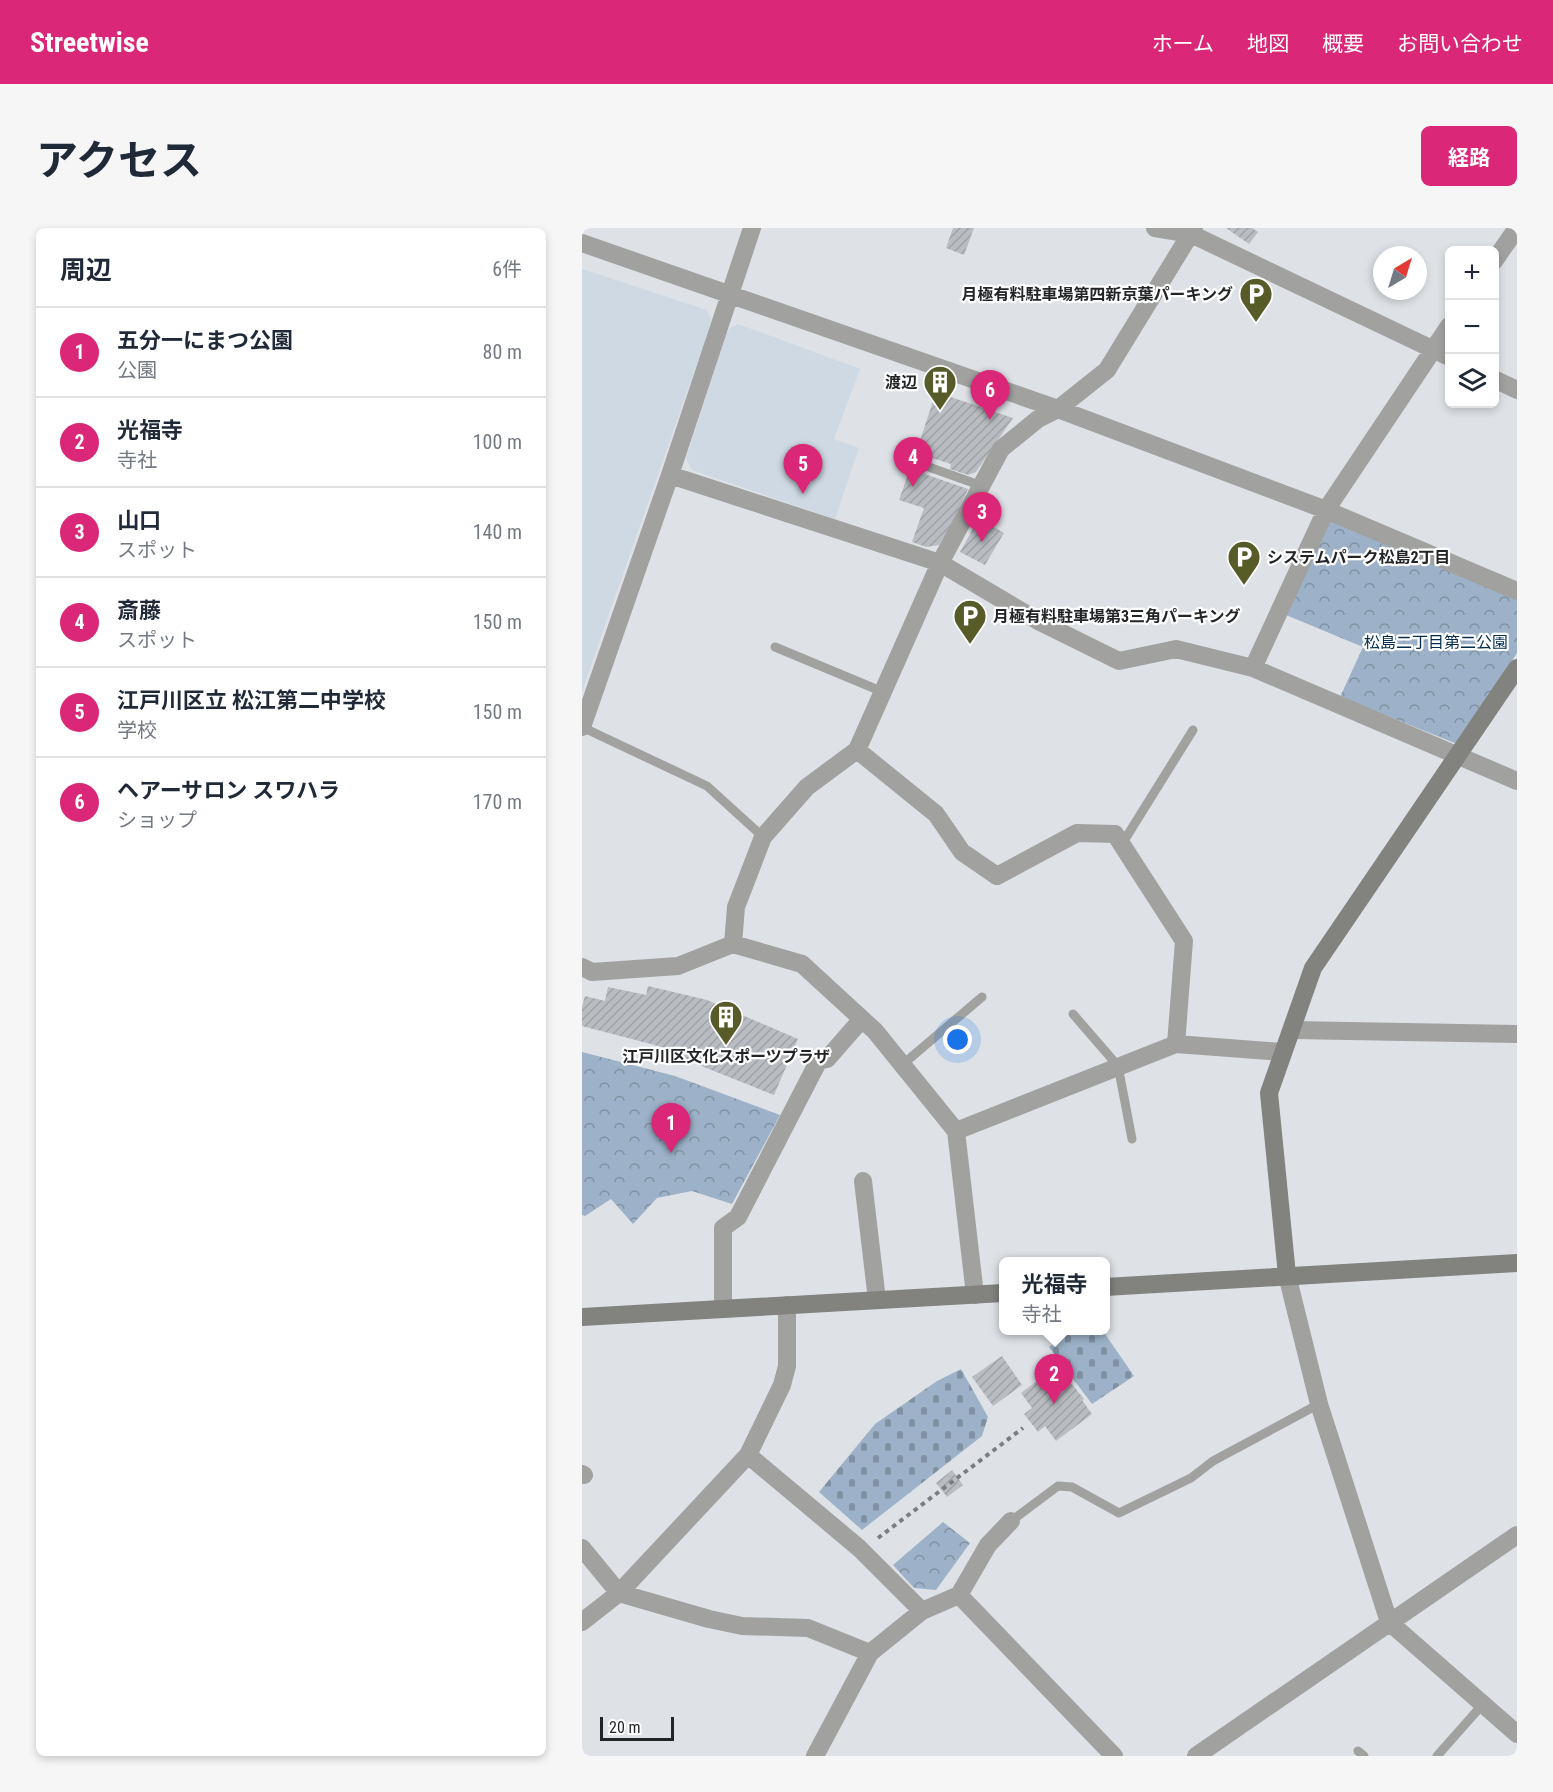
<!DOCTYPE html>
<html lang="ja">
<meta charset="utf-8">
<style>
body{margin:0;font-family:"Roboto Condensed","Noto Sans JP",sans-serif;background:#f6f6f7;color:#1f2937}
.controls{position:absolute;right:18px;top:18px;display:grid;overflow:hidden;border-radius:9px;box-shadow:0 3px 9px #0003}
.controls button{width:54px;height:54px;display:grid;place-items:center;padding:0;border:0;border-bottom:2px solid #e0e1e3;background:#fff;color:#1f2937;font:30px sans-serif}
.compass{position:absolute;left:791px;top:18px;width:54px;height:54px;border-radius:50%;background:#fff;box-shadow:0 3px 9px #0003;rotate:38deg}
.scale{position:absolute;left:18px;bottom:15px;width:74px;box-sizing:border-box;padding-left:6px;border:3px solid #222426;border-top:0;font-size:16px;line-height:21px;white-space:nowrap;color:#222426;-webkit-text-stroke:4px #fff;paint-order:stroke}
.you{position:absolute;left:376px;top:812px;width:21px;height:21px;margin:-15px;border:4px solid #fff;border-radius:50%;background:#1a73e8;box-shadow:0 0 0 9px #1a73e833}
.badge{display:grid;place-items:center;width:39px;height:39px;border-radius:50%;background:#db2777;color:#fff;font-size:20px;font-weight:700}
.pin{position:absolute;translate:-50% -50px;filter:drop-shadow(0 2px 3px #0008)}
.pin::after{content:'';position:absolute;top:32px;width:21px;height:18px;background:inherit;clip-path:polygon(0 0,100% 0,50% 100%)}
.popup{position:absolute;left:417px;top:1029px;width:111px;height:78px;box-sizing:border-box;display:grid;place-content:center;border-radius:9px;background:#fff;filter:drop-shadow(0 2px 4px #0005);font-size:20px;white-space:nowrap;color:#747a83}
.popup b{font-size:22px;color:#1f2937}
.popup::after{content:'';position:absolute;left:50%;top:100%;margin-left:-12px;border:12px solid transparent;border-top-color:#fff}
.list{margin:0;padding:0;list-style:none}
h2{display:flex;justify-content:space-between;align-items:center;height:78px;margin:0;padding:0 24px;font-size:26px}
h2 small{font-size:20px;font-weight:400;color:#747a83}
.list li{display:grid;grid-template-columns:39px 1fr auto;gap:18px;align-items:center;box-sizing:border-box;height:90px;padding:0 24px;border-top:2px solid #e0e1e3}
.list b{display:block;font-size:22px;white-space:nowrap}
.list p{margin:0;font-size:20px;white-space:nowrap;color:#747a83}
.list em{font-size:20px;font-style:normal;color:#747a83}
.icon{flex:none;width:33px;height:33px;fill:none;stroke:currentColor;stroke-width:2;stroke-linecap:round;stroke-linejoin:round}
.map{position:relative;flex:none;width:935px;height:1528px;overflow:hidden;border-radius:9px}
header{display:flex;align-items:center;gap:36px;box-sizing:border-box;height:84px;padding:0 30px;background:#db2777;color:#fff}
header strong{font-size:28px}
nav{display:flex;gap:33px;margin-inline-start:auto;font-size:21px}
.intro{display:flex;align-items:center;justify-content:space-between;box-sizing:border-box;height:144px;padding:0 36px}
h1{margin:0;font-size:42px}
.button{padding:15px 27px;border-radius:9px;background:#db2777;color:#fff;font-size:21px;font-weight:700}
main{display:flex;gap:36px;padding:0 36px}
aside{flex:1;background:#fff;border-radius:9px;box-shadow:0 3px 9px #0003}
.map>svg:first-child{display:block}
.built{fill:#ced9e3}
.cemetery{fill:url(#cemetery-stones)}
.park{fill:url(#park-crowns)}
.building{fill:url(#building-hatch)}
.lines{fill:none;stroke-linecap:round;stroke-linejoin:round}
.path{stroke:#7b7e81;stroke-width:4;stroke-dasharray:4.5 4.5;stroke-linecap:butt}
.lane{stroke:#a1a19f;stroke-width:9}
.street{stroke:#a1a19f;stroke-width:18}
.secondary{stroke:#82827f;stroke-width:18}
.labels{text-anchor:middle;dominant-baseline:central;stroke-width:4.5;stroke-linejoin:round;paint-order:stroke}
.poi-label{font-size:16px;font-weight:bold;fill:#222426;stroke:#fff;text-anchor:end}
.park-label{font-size:16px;fill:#032c4c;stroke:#fff}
</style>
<header>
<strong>Streetwise</strong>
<nav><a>ホーム</a><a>地図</a><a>概要</a><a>お問い合わせ</a></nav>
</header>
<div class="intro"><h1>アクセス</h1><a class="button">経路</a></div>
<main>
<aside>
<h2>周辺<small>6件</small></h2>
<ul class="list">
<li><span class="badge">1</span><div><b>五分一にまつ公園</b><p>公園</p></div><em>80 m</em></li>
<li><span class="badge">2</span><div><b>光福寺</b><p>寺社</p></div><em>100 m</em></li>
<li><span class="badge">3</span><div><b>山口</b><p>スポット</p></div><em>140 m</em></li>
<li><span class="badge">4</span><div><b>斎藤</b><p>スポット</p></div><em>150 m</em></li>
<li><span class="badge">5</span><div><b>江戸川区立 松江第二中学校</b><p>学校</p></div><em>150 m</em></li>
<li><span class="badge">6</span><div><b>ヘアーサロン スワハラ</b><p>ショップ</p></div><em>170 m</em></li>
</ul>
</aside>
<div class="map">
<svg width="935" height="1528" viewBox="0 0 935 1528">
<defs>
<pattern id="cemetery-stones" width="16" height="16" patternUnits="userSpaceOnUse" patternTransform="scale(1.5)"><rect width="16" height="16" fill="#9db2c8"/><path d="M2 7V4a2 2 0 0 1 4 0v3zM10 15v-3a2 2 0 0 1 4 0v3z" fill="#8091a2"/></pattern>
<pattern id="park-crowns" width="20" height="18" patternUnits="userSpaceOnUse" patternTransform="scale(1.5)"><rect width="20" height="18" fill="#9db2c8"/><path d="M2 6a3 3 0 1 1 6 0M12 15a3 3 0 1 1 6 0" fill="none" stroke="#8091a2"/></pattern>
<pattern id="building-hatch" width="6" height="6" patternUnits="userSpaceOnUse" patternTransform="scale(1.5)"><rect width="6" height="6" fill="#b9bdc1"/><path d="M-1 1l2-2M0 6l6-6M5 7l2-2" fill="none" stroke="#9fa2a6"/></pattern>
</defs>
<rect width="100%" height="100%" fill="#dee2e7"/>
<path class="built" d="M0,41L125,82L129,92L123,111L138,117L148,100L156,96L278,141L252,211L277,220L253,291L110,242L104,230L136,131L119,124L0,463Z"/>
<path class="cemetery" d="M500,1102L521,1103L552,1148L510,1176L467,1119L487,1105Z
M379,1141L406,1189L400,1208L280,1302L237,1264L293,1196L355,1153Z"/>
<path class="park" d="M748,288L935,369V425L875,516L758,469L781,419L704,387Z
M0,824L93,848L198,887L150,976L110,963L75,970L51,996L29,971L3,988L0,987Z
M361,1294L388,1315L354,1362L332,1360L311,1337Z"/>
<path class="building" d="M371,0H392L382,27L364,20Z
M644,0H670L676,4L667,16Z
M354,164L431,190L394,244L386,247L368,241L369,236L334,225Z
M328,241L386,261L372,291L357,317L344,319L330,314L342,280L317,272Z
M397,290L422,305L403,337L378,324Z
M66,758L125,772L216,811L192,867L102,831L103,825L0,798V779L3,768L23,773L26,759L64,767Z
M420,1128L440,1157L411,1178L390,1149Z
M475,1138L502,1171L500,1172L510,1186L474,1213L463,1198L456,1204L442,1186L450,1180L439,1165Z
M370,1242L381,1257L365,1269L354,1255Z"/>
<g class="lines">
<path class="path" d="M296,1310L441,1200"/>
<path class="lane" d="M330,233L400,258
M193,419L301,464
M0,499L125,558L181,609
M540,616L611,502
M491,786L536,838L550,911
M320,837L400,769
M429,1293L476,1258L490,1259L537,1285L609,1250L631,1233L737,1176
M776,1523L782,1528
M855,1528L901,1476"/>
<path class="street" d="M573,0L609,6L867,129
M0,15L476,181L744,282L935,363
M912,33L935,0
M912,151L935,162
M88,247L358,335L458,394L537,433L594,421L671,440L935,553
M671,440L744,282L867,98
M0,499L88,247L170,0
M275,522L354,586L380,624L415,648L495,605L533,606L602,713L594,816
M151,716L154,679L181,609L225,559L275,522L358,335L419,221L456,191L476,181L525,142L612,0
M0,739L10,744L96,738L151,716L220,736L293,803L374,903L393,1067
M710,802L935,806
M374,903L594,816L701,824
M281,953L295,1072
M705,1047L737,1176L807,1394L935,1506
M141,1081V1000L156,989L237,832L245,831L280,791
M166,1227L277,1320L340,1383L377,1367L532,1528
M0,1246L2,1247
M0,1320L37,1365L127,1391L160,1398L226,1400L288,1425
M377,1367L406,1317L429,1293
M0,1394L37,1365L166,1227L200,1157L205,1138V1077
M233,1528L288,1425L340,1383
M614,1528L935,1307"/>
<path class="secondary" d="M705,1047L687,865L731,740L935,440
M523,1059L935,1035
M0,1089L421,1065"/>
</g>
<defs>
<symbol id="parking-pin" viewBox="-11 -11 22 30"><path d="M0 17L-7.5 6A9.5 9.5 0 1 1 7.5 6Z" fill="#565b28" stroke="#fff"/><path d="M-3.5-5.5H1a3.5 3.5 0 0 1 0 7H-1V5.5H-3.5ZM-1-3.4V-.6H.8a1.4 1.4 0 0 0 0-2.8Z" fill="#fff"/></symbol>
<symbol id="building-pin" viewBox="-11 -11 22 30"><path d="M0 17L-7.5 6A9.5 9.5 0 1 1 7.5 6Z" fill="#565b28" stroke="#fff"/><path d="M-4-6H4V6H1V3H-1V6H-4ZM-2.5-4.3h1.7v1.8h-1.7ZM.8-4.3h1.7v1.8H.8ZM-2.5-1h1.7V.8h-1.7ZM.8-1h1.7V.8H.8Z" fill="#fff"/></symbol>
</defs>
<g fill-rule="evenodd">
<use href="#parking-pin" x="655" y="47" width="38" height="52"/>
<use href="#building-pin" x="339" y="135" width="38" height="52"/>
<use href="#parking-pin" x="643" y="310" width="38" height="52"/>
<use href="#parking-pin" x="369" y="369" width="38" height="52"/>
<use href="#building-pin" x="125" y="770" width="38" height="52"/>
</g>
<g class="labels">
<g class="poi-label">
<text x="651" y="66">月極有料駐車場第四新京葉パーキング</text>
<text x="335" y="154">渡辺</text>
<text x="685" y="329" text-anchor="start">システムパーク松島2丁目</text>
<text x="411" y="388" text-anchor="start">月極有料駐車場第3三角パーキング</text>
<text x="144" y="828" text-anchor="middle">江戸川区文化スポーツプラザ</text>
</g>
<g class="park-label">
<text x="854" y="414">松島二丁目第二公園</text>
</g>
</g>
</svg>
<div class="controls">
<button>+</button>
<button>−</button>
<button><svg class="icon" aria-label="layers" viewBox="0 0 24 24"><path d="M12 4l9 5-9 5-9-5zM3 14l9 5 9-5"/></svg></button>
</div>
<svg class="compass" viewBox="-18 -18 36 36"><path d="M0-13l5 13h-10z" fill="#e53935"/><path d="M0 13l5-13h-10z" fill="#747a83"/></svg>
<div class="scale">20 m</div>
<div class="you"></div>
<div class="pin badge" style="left:89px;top:925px">1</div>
<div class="pin badge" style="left:472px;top:1176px">2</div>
<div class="popup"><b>光福寺</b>寺社</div>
<div class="pin badge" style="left:400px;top:314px">3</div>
<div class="pin badge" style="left:331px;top:259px">4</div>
<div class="pin badge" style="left:221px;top:266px">5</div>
<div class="pin badge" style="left:408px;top:192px">6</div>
</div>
</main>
